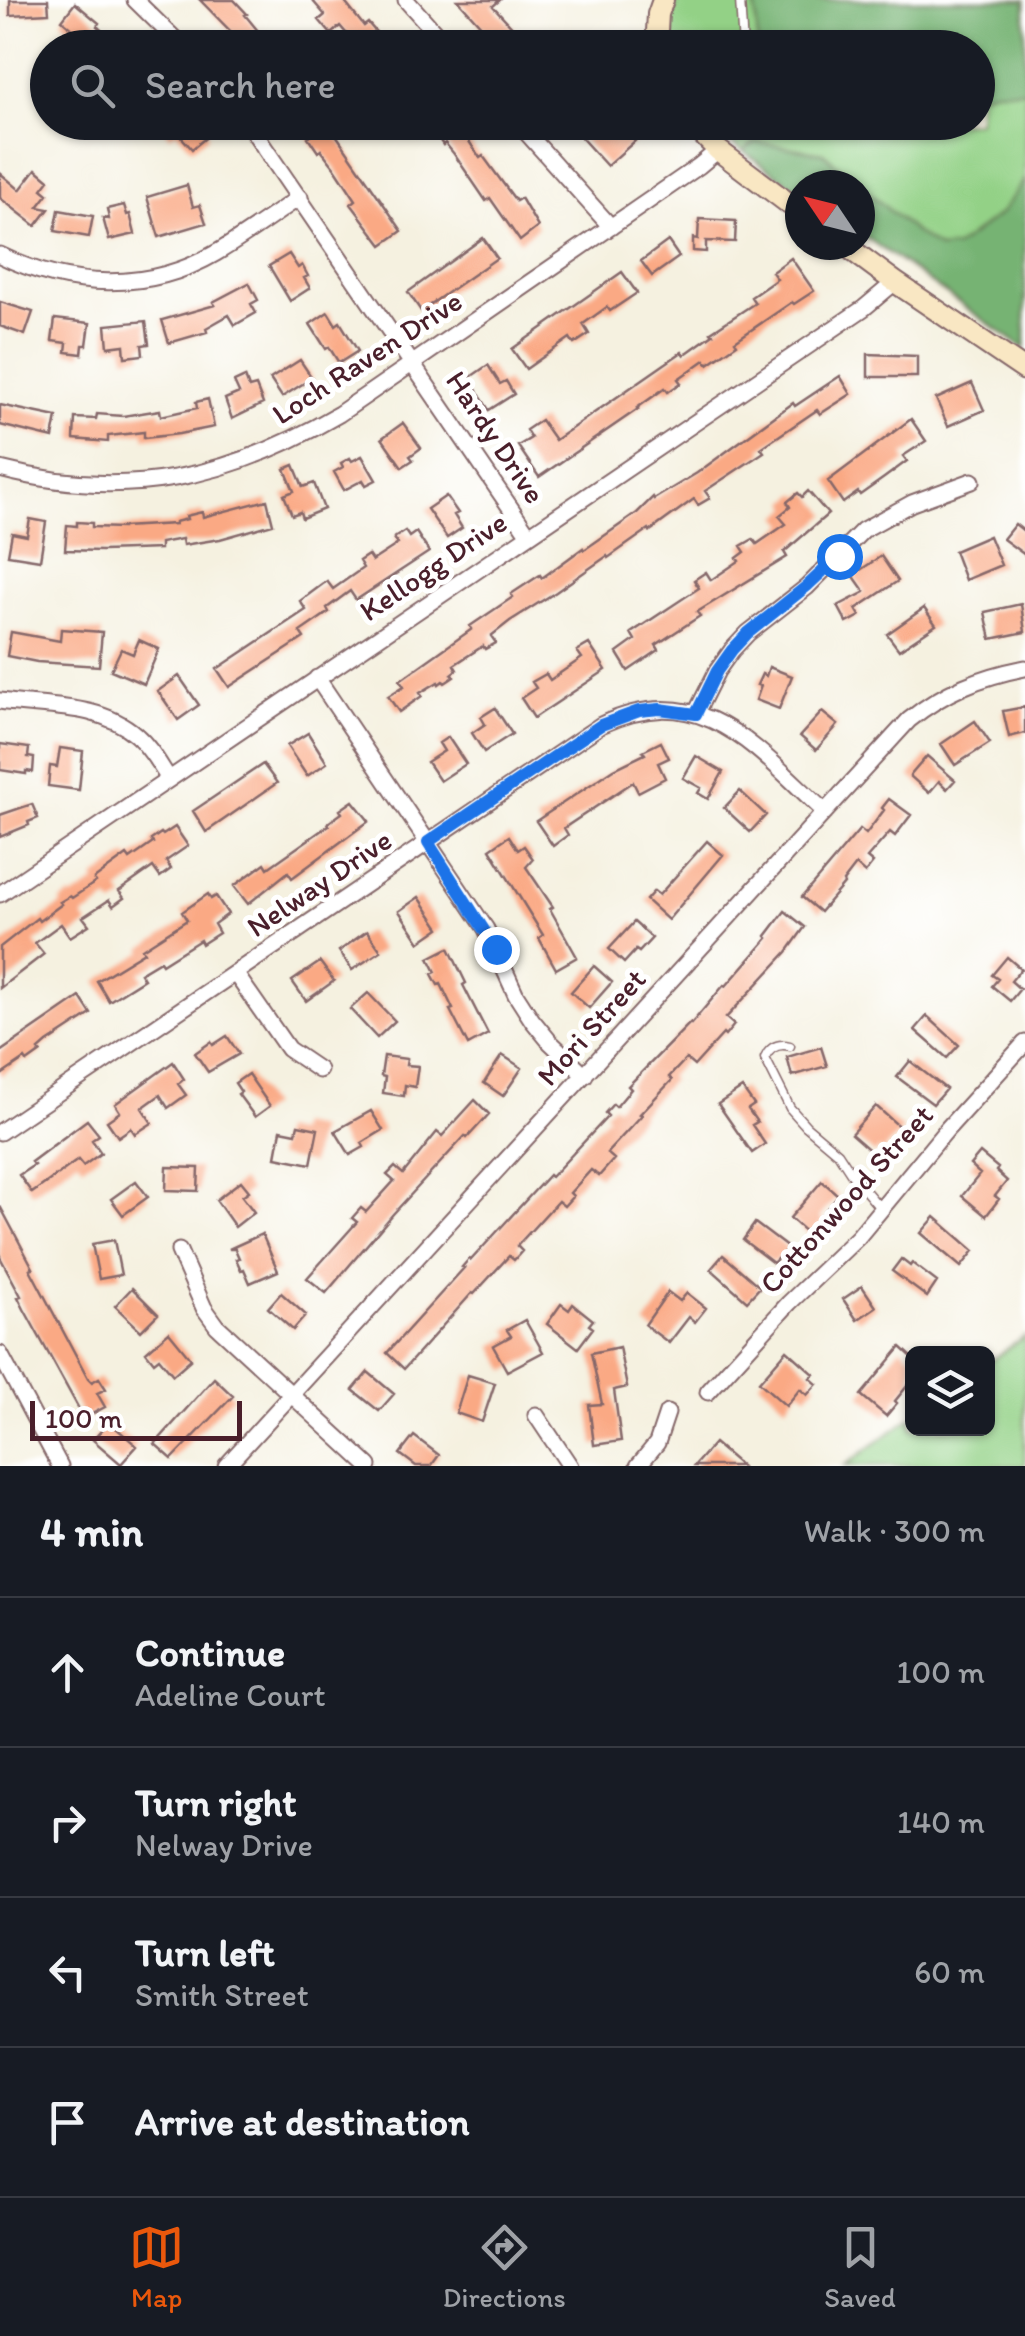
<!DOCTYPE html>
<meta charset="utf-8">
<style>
body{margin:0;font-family:Itim,sans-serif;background:#242831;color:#f1f3f6}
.controls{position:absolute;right:30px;bottom:30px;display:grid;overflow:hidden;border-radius:15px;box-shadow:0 2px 8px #0004}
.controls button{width:90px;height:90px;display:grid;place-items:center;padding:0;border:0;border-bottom:2px solid #363941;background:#171b24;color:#f1f3f6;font:50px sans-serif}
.compass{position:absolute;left:785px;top:170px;width:90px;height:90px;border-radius:50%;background:#171b24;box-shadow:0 2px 8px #0004;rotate:305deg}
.scale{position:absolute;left:30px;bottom:25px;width:212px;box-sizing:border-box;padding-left:10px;border:5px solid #4a1f2b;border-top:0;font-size:28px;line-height:35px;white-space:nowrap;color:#4a1f2b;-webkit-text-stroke:8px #fff;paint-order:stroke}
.stop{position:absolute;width:30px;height:30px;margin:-22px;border:8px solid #1a73e8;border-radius:50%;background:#fff}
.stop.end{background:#1a73e8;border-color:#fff;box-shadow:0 2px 10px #0008}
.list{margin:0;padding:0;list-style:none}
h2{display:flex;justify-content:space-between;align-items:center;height:130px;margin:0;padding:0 40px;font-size:42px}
h2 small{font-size:32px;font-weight:400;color:#9ea1a6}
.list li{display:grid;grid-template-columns:65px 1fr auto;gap:30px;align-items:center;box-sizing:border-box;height:150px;padding:0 40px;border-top:2px solid #363941}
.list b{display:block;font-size:38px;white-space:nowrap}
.list p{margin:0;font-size:32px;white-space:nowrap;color:#9ea1a6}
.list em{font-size:32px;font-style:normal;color:#9ea1a6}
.icon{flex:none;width:55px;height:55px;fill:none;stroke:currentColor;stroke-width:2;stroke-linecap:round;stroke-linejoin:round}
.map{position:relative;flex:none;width:1025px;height:1466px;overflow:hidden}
.search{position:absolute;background:#171b24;box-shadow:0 2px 8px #0004;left:30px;right:30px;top:30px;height:110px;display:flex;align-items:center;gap:25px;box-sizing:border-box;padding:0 35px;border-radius:55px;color:#9ea1a6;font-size:38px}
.sheet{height:730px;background:#171b24}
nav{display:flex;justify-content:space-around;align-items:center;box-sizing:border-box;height:140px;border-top:2px solid #363941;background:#171b24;font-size:28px;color:#9ea1a6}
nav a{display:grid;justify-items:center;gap:5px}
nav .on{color:#ea580c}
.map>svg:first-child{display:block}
.green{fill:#93d186;stroke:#6e7858;stroke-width:2.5}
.forest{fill:#76b373;stroke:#60694f;stroke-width:2.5}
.building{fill:#faa984}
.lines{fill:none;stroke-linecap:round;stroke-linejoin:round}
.lane-casing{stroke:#86686a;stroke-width:11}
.street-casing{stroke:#86686a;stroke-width:19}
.secondary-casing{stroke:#86686a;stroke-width:24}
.lane{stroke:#fff;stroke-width:8}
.street{stroke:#fff;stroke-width:15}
.secondary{stroke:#f9e7c3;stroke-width:20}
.route{stroke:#1a73e8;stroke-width:12}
.labels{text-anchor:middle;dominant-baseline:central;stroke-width:10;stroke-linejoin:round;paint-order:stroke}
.street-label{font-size:30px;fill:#4a1f2b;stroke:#fff}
</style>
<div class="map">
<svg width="1025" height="1466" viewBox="0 0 1025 1466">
<rect width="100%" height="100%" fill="#fff"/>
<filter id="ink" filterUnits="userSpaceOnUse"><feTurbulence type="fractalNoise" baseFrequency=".01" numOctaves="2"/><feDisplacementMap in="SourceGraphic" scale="20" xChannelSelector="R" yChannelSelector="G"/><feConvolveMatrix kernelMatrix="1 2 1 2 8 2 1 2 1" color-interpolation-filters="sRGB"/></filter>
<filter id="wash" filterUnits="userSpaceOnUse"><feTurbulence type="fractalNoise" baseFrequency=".0048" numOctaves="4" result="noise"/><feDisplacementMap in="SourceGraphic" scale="40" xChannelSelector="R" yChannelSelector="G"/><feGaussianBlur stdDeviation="2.25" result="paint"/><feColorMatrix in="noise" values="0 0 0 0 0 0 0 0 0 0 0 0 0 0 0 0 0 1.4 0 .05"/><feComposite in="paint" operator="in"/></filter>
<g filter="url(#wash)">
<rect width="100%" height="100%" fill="#f5f1e0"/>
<path class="green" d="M678,0H1025V349L860,233V185H800V191L703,123L978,122V48H666L669,24Z
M1025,1336V1466H844L912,1417V1428H988V1363Z"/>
<path class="forest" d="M755,0H1025V90H996L978,94V48L907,47L885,33L863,39L854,47H758Z
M756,142L823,153L912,230L939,249L956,247L1001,213L1025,179V349L860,233V185H800V191L743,151Z"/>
<g id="blocks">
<path class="building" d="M10,0H48L49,13L10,15Z
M200,0H234L247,14L245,15L272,48H247Z
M312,0H343L364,26L368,23L390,48H359L340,26L331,34L319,20L325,15Z
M458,0H500L493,6L517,32L515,34L527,48H501Z
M75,3L99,23L97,26L120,48H95L62,20Z
M168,122H198L209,135L192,149L176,131L170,136L163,127Z
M427,122H453L457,127L459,126L480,158L483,156L516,201L521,198L538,227L520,241L490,198L486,201L454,154L445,143L443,145Z
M567,122H618L635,141L607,166Z
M328,123L402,231L382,245L351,204L356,200L335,168L321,150L318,152L308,137Z
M36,169L49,180L42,189L48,194L38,207L49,209L36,226L0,198V173L20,190Z
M187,185L193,207L200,205L206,223L159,237L147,197Z
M124,205L127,215L130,214L135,234L109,240L103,218L109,219L107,209Z
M59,210L93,216L89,237L55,231Z
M699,219L736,221L735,242L706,241V252L693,251V238L698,239Z
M483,238L497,258L421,311L408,292Z
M668,241L679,257L652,276L641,261Z
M289,254L298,268L302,265L308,276L304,278L310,288L290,301L269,266Z
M791,258L814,291L794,304L792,302L735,341L737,344L708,364L705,360L678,379L681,383L668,392L665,388L637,408L638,409L539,477L518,446L531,438L526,430L541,420L555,440L682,352L684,355L713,334L711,332L755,303L751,297L777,279L772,272Z
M622,272L637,293L610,311L607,307L583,324L589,334L574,344L570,338L526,369L512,349Z
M249,283L258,300L251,304L256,313L235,325L229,315L206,328L207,332L169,343L162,320L215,305L213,302Z
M0,302L33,312L25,335L0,326Z
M328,312L336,325L340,322L358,351L339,363L329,347L326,349L310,324Z
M55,319L90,323L87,345H83L82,354L66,352L67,343L52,341Z
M146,321L149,344L142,345L143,355L125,357L124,345L108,347L106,325Z
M868,354L917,356V377H868Z
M300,360L312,378L282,397L270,379Z
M488,365L500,384L506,381L514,394L489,410L469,378Z
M840,376L851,394L820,414L817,410L761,448L764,452L705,491L710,498L698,505L694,499L650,531L649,529L608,558L607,556L556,592L510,621L491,636L496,643L485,649L483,646L454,665L457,670L452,674L454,677L445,683L443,681L439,684L438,682L420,693L422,696L399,712L388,696L404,686L400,680L472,629L470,626L513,597L511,594L540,575L542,578L583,548L584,550L637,513L653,497L654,499L697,473L793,403L795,406Z
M245,377L249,388L256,386L263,404L232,419L225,399L239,393L234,382Z
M972,383L984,410L948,426L936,399Z
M208,399L214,427L179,434L144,438V432L108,436V442L74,439L75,418L96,419L97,414L123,416L160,410L161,416L197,408L196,402Z
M0,405L57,417L53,438L0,425Z
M911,419L926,441L903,456L907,461L884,478L860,495L858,492L843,503L828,481Z
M403,423L421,448L410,456L413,460L402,467L382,438Z
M362,456L376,480L366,485L363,480L344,490L334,472L343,467L341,463L350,458L352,461Z
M294,465L303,487L314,483L324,509L302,518L300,512L292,515L284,495L294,491L285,469Z
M808,491L828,514L784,552L787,557L697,612L700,616L656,645L659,650L628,671L617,653L635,640L631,633L699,588L694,580L706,572L711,580L739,561L737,558L745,552L741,546L753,539L757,544L786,524L779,516L790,507L787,502L798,493L802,497Z
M446,496L458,513L454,515L462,528L447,538L427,509Z
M267,500L273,524L220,539L183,545L182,539L160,543V549L102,551L65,550L67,525L77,526V522L92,523V527L122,528V527L175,524V522L187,519L186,516L202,512L203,517Z
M30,519L46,522L40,560L8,555L12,533L27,536Z
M1015,524L1025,532V555L1003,539Z
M405,531L409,537L416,532L429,552L356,600L350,591L327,608L329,612L300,632L304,638L229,687L217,669L306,610L300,601L327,581L333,589L363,568L359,561L368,555L372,561L398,544L394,538Z
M989,536L1001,565L965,580L954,551Z
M881,556L898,581L856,609L860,616L847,623L838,606L865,592L853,575Z
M1021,604L1025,632L991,639L985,612Z
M924,608L936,625L899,650L887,634Z
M61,629L102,632L99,666L37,662L7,656L11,632L60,641Z
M139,640L159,649L144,684L111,670L121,649L133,654Z
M589,644L606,670L534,718L521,698L536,688L532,682L546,674L550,680L582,658L577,651Z
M769,667L792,676L779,709L756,700L761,686L757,685L762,674L766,676Z
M179,676L199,705L178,720L158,691Z
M1025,707V733L1009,737L1003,711Z
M495,708L512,734L484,752L472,733L485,724L481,717Z
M822,712L838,725L816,750L800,736Z
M975,721L990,743L955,765L941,744Z
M308,733L327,763L307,776L287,746Z
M448,737L466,764L440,781L427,762L444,751L439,743Z
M661,742L669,758L658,763L665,778L638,792L633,782L564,828L568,835L553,846L536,821L614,769L645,754L643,751Z
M0,744L29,748L28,757L34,758L33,772L26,771V774L0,770Z
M60,748L83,751L79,790L48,786L50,766L57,767Z
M696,756L723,772L708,799L698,793L701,788L683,778Z
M927,756L955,780L947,789L939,781L929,793L910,776Z
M263,764L277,783L206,832L193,811Z
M740,791L766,815L750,832L724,808Z
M889,799L911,815L895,836L890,832L867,858L873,863L865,873L856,865L843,882L844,884L820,912L802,897L860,829L866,834L884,810L882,808Z
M353,801L369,821L292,878L288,872L248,904L234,886L265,863L268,868L329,825L328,823L342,813L340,810Z
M32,804L38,818L28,822L29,825L0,837V815Z
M175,827L188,846L166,861L171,869L160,877L153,867L119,891L124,898L113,906L109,900L83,917L89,925L70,937L61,924L35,943L44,954L0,988V947L37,918L39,921L62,904L60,902L70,896L72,898L96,882L94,879L127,855L130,859L153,843L151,840L161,833L163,835Z
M509,836L518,850L524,846L533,859L526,867L553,907L550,909L577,957L556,969L539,938L543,935L490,849Z
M707,841L723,855L668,920L646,900L654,891L659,895Z
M208,894L211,899L216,896L228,914L214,924L219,933L202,944L200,940L162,964L160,961L140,973L144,979L109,1001L97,981L144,952L142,949L187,920L182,912Z
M419,897L440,928L420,942L399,911Z
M785,911L805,927L787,952L726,1018L734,1025L725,1036L723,1034L694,1066L686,1059L669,1077L672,1080L640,1114L642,1115L607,1153L614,1159L599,1176L591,1170L570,1193L573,1196L564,1206L558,1201L517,1246L522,1251L514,1260L509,1256L474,1294L472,1293L404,1369L387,1353L464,1268L462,1267L469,1259L471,1260L549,1175L551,1177L608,1116L605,1113L613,1104L616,1107L631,1089L628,1086L690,1023L691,1024L724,985L726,986L768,938L766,936Z
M634,922L652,938L639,952L636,950L624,963L609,949Z
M367,931L381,951L352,970L339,951Z
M449,948L466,983L463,985L488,1034L468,1045L450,1010L453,1009L441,984L438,985L432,974L436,972L429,958Z
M1007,957L1021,969L1011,981L1020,989L1010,1001L992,986L998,979L992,975Z
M320,962L334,981L306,1001L292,981Z
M594,966L612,982L589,1008L571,992Z
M368,993L395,1021L377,1038L350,1009Z
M80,997L91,1014L47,1043L39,1050L41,1052L27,1062L25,1059L0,1076V1052Z
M927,1016L959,1045L947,1058L915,1030Z
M227,1036L239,1054L208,1072L195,1053L211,1042L213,1045Z
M821,1047L827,1066L792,1076L787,1057Z
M502,1055L522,1068L503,1096L484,1083Z
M384,1056L407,1059L406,1065L418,1066L415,1087L405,1085L404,1096L383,1093L385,1077L381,1076Z
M910,1061L946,1089L933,1104L897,1077Z
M173,1062L184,1079L178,1084L186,1095L168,1108L160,1095L142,1108L152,1123L135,1134L131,1128L118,1137L107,1121L120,1112L115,1104Z
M248,1074L270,1106L255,1117L238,1094L241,1092L235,1083Z
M742,1088L754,1105L748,1109L757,1122L752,1125L765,1144L752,1153L718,1104Z
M475,1100L489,1114L467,1138L465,1136L393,1214L326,1293L307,1278L357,1222L352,1218L361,1208L366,1212L394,1181L387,1175L395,1167L403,1174L437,1132L442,1136Z
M876,1106L903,1130L882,1152L879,1149L874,1154L851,1134Z
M371,1111L383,1130L362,1143L364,1147L350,1155L335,1131Z
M87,1120L99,1135L92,1140L101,1153L83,1166L78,1160L32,1193L19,1175L34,1165L31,1162Z
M298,1125L318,1129L311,1164L276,1157L281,1130L296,1133Z
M980,1153L998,1168L996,1171L1007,1181L995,1196L999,1199L986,1216L962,1196L980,1174L970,1165Z
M167,1167L199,1168L198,1191L166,1190Z
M136,1181L148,1197L123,1215L111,1199Z
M241,1181L249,1191L242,1196L254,1212L235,1227L216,1200Z
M822,1181L838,1195L819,1218L823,1221L810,1236L790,1218Z
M0,1206L33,1268L30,1269L88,1378L92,1382L99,1378L106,1389L97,1393L105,1407L84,1418L24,1309L18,1297L21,1296L0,1257Z
M935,1217L974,1251L961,1267L921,1233Z
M755,1223L788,1248L773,1263L743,1240Z
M262,1234L278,1271L250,1283L244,1269L241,1270L236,1259L239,1258L235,1249H229Z
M114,1240L121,1275L99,1279L92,1244Z
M723,1255L760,1287L747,1301L711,1269Z
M901,1259L910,1266L912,1263L937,1282L927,1297L892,1271Z
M862,1286L876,1307L857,1320L843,1299Z
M132,1288L158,1314L141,1331L115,1306Z
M668,1292L680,1301L687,1293L706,1308L695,1322L689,1317L669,1343L645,1325Z
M281,1293L306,1315L293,1330L268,1308Z
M561,1304L569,1310L573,1304L593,1320L589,1325L593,1328L578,1348L547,1324Z
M525,1320L543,1352L507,1371L493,1346L511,1336L507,1330Z
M169,1332L191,1359L173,1375L159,1358L154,1362L146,1352Z
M619,1347L627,1387L614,1390L621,1441L594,1445L589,1405L602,1404L591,1353Z
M901,1347L912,1357V1380L895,1401L897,1403L886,1416L861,1395Z
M787,1350L814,1374L810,1378L817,1384L807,1395L800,1389L786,1406L759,1382Z
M368,1372L394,1394L379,1411L353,1390Z
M468,1375L495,1383L482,1422L456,1413Z
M214,1378L233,1396L172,1459L155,1444Z
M109,1422L137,1446L121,1464L93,1440Z
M414,1436L439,1455L431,1466H416L400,1454Z
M714,1443L741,1466H694Z"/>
</g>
</g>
<g filter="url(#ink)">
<use href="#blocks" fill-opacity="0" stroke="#86686a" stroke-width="2.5"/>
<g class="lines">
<defs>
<path id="lane" d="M740,0L743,48
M790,1046C778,1043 770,1047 765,1058L790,1108L806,1126L838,1153L853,1176L880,1208"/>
<path id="street" d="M135,0L184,48
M406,0L449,48
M247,122L529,535
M517,122L611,227
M0,255C69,289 148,293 216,253C245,236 272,216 300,197
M0,469C125,502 230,478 339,414L699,166L718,150
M317,678L486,929L516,995L532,1020L550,1042L585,1075
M0,701C45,708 100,703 136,735C150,747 159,764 169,779
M696,713L717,671L732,650L748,633L807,587L863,530L912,503L972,481
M0,894L864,308L895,282
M235,973L288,1049L319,1070
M0,1132L601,725C703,677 756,749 825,812
M179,1251L204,1308L217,1326L369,1466
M0,1354L60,1466
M708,1392L789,1303L858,1237L948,1128L1025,1043
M536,1415L570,1466
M226,1466L909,720C945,691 980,677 1025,668
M638,1466L657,1443L667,1413"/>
<path id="secondary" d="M656,48L658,14L663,0
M690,122L718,150L800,212
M845,245L895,282L1025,370"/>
</defs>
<use href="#lane" class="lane-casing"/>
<use href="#street" class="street-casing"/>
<use href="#secondary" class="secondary-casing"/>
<use href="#lane" class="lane"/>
<use href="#street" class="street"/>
<use href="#secondary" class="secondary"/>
</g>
</g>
<g class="lines" filter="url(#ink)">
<path class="route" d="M496,949L428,842L601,725L639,711L660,709L696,714L717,671L732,650L748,633L807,586L839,556"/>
</g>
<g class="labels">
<g class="street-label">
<text transform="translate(367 357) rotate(-33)">Loch Raven Drive</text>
<text transform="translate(496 437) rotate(56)">Hardy Drive</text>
<text transform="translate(433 566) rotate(-34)">Kellogg Drive</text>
<text transform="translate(319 883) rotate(-34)">Nelway Drive</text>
<text transform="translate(591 1027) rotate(-48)">Mori Street</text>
<text transform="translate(846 1199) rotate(-48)">Cottonwood Street</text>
</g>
</g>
</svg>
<div class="controls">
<button><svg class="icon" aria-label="layers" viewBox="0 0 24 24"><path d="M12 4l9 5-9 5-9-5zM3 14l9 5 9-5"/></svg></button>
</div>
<svg class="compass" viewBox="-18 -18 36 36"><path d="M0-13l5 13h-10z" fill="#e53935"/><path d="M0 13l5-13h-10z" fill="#9ea1a6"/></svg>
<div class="scale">100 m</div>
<div class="stop" style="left:839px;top:556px"></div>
<div class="stop end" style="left:496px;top:949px"></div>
<div class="search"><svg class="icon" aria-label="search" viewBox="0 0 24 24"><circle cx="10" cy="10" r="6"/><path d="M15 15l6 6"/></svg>Search here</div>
</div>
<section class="sheet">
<h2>4 min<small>Walk · 300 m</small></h2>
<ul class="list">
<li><svg class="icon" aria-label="ahead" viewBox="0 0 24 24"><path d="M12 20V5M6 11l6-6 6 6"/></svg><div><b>Continue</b><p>Adeline Court</p></div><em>100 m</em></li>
<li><svg class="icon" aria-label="right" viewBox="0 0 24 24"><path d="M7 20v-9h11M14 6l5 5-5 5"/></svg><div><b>Turn right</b><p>Nelway Drive</p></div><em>140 m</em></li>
<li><svg class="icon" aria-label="left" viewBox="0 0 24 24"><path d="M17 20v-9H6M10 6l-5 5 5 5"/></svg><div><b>Turn left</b><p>Smith Street</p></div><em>60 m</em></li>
<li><svg class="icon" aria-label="arrive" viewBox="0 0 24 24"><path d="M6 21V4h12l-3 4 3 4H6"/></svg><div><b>Arrive at destination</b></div></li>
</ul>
</section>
<nav>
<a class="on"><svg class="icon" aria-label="map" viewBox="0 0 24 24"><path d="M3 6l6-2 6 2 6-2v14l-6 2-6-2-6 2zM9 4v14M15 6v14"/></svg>Map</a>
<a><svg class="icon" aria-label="directions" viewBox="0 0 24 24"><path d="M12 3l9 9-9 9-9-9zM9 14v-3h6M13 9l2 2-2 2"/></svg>Directions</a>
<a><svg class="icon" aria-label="saved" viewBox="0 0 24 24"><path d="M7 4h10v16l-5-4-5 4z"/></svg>Saved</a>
</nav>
